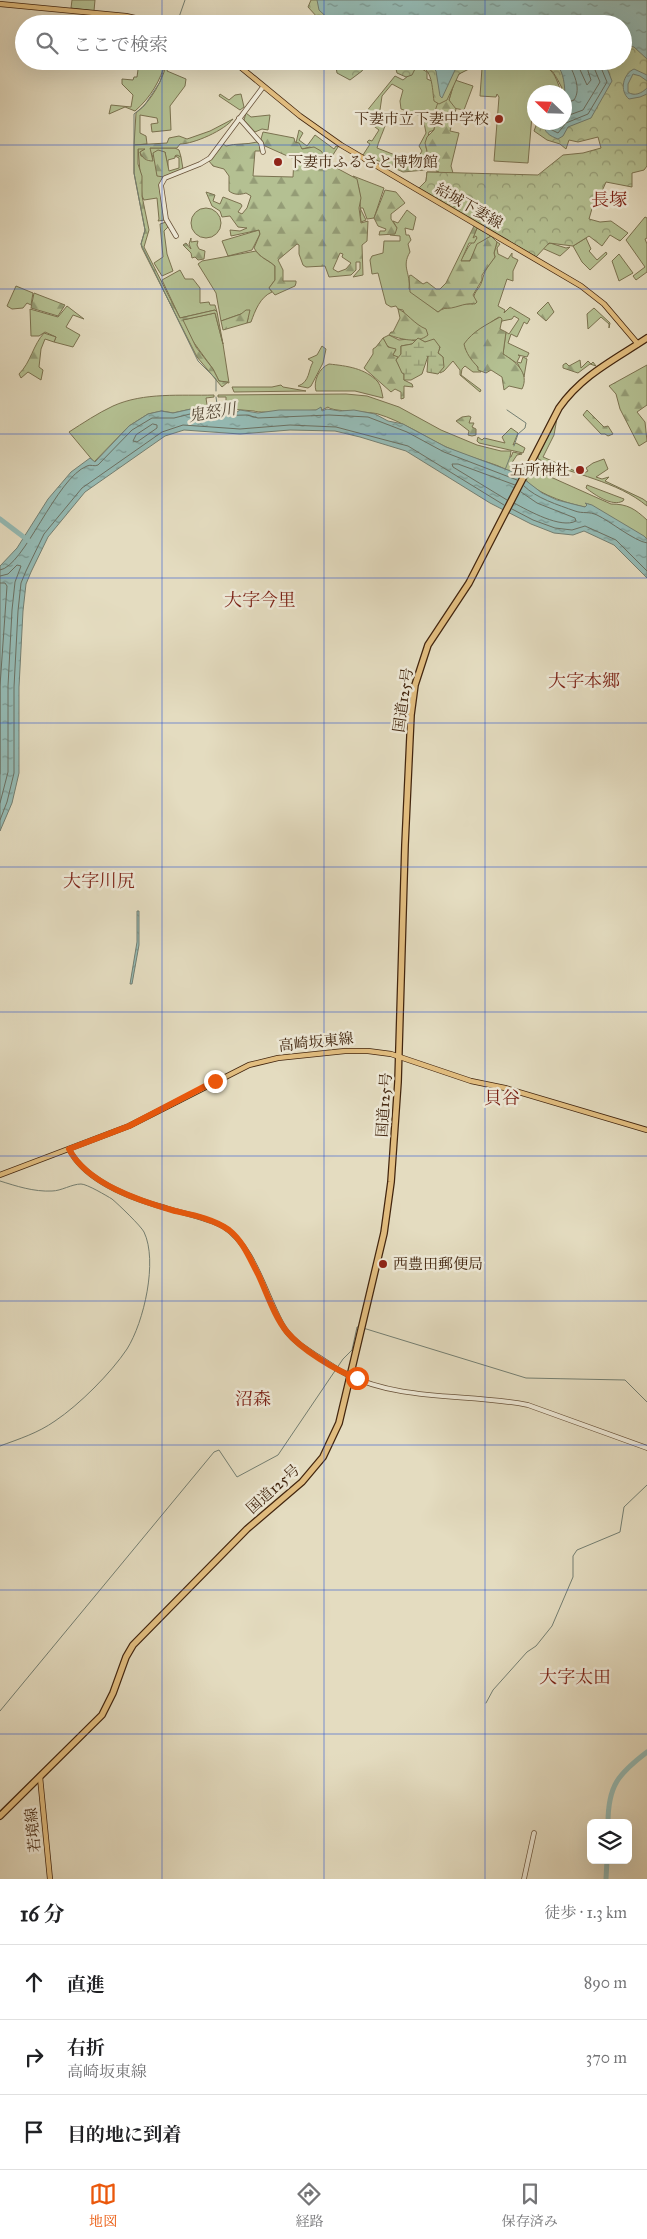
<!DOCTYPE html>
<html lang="ja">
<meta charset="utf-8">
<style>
body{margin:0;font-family:"IM FELL Great Primer","Noto Serif JP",serif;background:#f6f6f6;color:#202124}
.controls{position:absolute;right:15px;bottom:15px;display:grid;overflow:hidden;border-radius:8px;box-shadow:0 5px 20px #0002}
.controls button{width:45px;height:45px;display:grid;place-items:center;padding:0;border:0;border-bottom:1px solid #e0e0e0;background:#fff;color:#202124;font:25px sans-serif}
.compass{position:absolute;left:527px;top:85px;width:45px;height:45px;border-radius:50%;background:#fff;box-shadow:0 5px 20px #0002;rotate:293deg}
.stop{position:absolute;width:15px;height:15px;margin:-11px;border:4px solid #ea580c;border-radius:50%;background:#fff}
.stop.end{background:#ea580c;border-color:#fff;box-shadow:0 1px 5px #0008}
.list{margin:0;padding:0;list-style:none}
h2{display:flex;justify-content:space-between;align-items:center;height:65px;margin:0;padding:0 20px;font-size:21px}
h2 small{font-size:16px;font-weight:400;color:#757577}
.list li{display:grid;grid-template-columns:32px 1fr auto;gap:15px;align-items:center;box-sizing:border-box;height:75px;padding:0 20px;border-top:1px solid #e0e0e0}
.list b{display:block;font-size:19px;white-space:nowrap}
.list p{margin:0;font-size:16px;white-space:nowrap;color:#757577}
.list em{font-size:16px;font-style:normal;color:#757577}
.icon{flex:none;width:28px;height:28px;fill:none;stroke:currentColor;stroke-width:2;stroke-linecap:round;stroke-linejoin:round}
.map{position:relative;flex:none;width:647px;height:1879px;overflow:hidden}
.search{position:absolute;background:#fff;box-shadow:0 5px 20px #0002;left:15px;right:15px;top:15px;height:55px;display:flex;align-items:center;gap:12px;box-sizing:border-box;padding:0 18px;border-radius:28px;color:#757577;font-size:19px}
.sheet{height:290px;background:#fff}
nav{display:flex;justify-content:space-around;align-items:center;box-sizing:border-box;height:70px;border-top:1px solid #e0e0e0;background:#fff;font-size:14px;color:#757577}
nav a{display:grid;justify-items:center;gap:2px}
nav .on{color:#ea580c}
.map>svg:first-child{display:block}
.grass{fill:#b4c092;stroke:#7b7250}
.forest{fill:url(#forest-firs);stroke:#7b7250;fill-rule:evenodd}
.wetland{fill:url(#wetland-marsh);stroke:#7b7250}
.cemetery{fill:url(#cemetery-stones);stroke:#7b7250}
.park{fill:url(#park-crowns);stroke:#7b7250}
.water{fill:url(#water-ripples);stroke:#747f72}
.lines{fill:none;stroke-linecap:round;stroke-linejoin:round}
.shore{stroke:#6c7062;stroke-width:1}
.stream{stroke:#747f72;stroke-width:1}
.river{stroke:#95bbb5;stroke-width:5}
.minor-casing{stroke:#6a533a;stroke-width:5.5}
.major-casing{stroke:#42250e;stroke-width:6}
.highway-casing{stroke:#42250e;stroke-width:8}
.minor{stroke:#ede8d6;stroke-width:4}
.major{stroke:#e2be80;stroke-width:4.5}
.highway{stroke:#e2be80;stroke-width:5.5}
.route{stroke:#ea580c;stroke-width:6}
.grid{fill:none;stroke:#1d4ed8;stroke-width:1;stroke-opacity:0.55}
.poi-dot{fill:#8f2418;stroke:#ede8d6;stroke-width:2}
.labels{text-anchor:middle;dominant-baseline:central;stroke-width:5;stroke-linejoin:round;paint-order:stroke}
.poi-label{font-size:15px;fill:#42250e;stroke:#ede8d6;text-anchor:end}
.street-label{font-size:15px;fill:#42250e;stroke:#ede8d6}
.water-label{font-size:16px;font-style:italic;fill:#574a38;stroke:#ede8d6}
.quarter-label{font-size:18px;fill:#7a1f14;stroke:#ede8d6}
</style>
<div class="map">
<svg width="647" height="1879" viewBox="0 0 647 1879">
<defs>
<pattern id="forest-firs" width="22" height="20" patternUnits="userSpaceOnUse" patternTransform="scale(1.25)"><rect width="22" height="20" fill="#b4c092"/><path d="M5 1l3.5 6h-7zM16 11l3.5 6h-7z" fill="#949c76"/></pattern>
<pattern id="wetland-marsh" width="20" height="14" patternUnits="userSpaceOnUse" patternTransform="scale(1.25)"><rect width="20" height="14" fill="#b4c092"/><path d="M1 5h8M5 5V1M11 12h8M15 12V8" fill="none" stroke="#949c76"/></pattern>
<pattern id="cemetery-stones" width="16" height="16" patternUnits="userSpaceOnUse" patternTransform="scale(1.25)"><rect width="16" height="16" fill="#b4c092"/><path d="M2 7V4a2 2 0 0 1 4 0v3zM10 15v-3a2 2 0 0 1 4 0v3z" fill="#949c76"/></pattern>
<pattern id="park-crowns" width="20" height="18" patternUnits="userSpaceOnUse" patternTransform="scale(1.25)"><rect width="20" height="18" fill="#b4c092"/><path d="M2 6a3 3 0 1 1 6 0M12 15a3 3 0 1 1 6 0" fill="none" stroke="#949c76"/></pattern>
<pattern id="water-ripples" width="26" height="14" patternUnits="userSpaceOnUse" patternTransform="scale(1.25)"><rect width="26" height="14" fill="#95bbb5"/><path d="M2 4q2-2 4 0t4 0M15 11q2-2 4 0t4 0" fill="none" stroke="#7b9892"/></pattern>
</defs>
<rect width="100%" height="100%" fill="#e4dcc0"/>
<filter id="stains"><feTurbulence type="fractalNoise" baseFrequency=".004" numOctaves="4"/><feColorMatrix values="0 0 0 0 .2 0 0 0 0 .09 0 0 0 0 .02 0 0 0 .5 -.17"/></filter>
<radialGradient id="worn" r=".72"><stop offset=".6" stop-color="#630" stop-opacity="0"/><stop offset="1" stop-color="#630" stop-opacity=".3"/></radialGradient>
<path class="grass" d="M72,0H95L94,11L71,8Z
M136,61H166C160,81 151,97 135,111L125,107L109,114L111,105L131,107L133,95L122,84V79L133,80L134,77H137L139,62Z
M168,61H170L167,71L186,79L185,86L170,106L171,130L152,132L151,124L158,123L157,118L140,115V133L146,136L147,144L134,145L136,113C153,99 161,82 168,61Z
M528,61C549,67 553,68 560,89L557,92H534L528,163L494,161L499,97L497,94L496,97L480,96L482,68L500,69L503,62Z
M415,65L427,72V79L432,81L438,103L434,130L429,132L426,147L427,151L423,160L416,164L397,158L402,156L416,161L422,151L419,146L426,133L423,117L401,109L400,101L403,90L392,84L382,96L380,110L387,116C386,128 380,136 377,148L395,155L392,166L363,155L370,144L367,142L369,140L372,141L379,130L367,121L370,115L366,112L395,76L403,80L413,72Z
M455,80L473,86L464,110L453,108L449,100Z
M220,94L229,100L235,95L241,94L244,107L240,110L219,96Z
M246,113L251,117L270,115L268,130L262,129L255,132L244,120Z
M299,130L303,133L299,140L307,146L315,135L334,149L336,146L338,147L329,161L340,168C328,164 321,153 310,147L302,149L296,143Z
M138,148L146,149L140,152L141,156L153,157L149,149L151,148H175L179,150L181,157L175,156V158L168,160V169L165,152L164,177L160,184L165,220L158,221L159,219L157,198L144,200L142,196Z
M353,176L384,188L374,218L367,219L363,208H360L366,220L361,222C359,209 363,185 353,176Z
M191 223a15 15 0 1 1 30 0a15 15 0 1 1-30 0Z
M407,210L416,217L413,230L405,228L406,235H409L411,240L408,244L410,252C401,267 411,273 409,289L438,312C442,307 467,303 473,304C473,290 479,291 482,281C484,272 488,265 495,257L494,253L497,242L500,244L497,248L498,254L508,259L512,253V257L518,260L513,271V281L507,279L498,306L505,310L504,313L510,307L530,319L527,324L524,322L517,337L511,334L508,343L529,353L527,357L518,355L520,356L517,362L521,363L523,357L527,359L524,377L518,364L503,354L506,332L509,334L519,319L514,316L512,319L502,321L501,323L499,317C485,325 476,336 465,348L481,372H473L465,366L462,369L461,375L481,390L480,392L460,375V370L453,361L444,371L440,373L439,371L442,369L443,357L438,353L440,347L435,342H425L419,339V326L405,315L403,310L398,309L396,306L391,307L386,304L378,273L372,274L370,260L372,256L383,253L384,241H400V236L390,235L397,228L393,221L398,223Z
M645,217L647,218V238L645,239L647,244V272L636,280L633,276L645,267L626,240Z
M166,222L168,227L164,231L167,254L173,271L162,276L154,263L163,257L160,224Z
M477,228L491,236C485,240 479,243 475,250C473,254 473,257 469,261H460C468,250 465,248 477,238H473Z
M259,230L260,234L252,250L228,256L222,241Z
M586,238L591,249L589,251L597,260L606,252L607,254L590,270L582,262L573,246Z
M550,243L566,248L570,247L560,256L542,248Z
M256,251C261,258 268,260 275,266V280L269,288L272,292C260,297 255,311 251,322L247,323L248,318L241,314L221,321L216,293L198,264L202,261Z
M619,254L633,273L619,281L612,261Z
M180,270L185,279H193L200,288V303L209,302L210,305H215L217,312L215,310L180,318L162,280Z
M16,286L33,293L31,305L27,303L23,308L12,309L7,306Z
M67,306L84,319L73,315L66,327L80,335L73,347L54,342L56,337L45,332L39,336H31L30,309L58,317Z
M594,308L610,323L609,328V324L601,317L588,329L587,314Z
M215,313L223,344L229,383L219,381L213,369L192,340L182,320Z
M389,335L399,340L409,339L415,341L412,344L401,346V354L399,358L392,355L396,350C388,348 386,345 383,338Z
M322,346L326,349L323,363L311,386L308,388L298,386C310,382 308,370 313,362L308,359L317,355Z
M329,364C347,366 365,368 378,382C381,386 382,393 383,398L355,391H316C313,381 319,368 329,364Z
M281,385L283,387L306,391L234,392L232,387H272Z
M346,394L367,396L399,407L441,430L477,445L501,451H511L510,457H511L513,452L522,454L517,455L511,464L525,469L522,476C511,473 501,466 490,463C475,458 458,453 444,446C422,435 401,421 378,414C367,411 332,412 328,407L322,410C311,410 260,414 254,411L219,408L235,407L226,406V397H218V395Z
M214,395V397L206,398L207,405L215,407L213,412L191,409L173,413L162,411L148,414L129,426L94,462L69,432C83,423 98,413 113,406C144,392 181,396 214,395Z
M557,418L554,435L543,457L582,474L588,471L586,468L593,463L604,459L608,469L596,477L602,479L609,477L605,481L643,499L647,502V506C617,481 574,475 538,459V456Z
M511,428L518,433L513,445L516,443L525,448L523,453L479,443L477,441L478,437L482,440L484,438L505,443L502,437Z
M535,470L611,504C628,504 635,509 647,520V539L588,504L585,507C569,504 533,493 525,478L529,471L532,472Z
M587,485L624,499L623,501C612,507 595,495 586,488Z"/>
<path class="forest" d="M467,69L456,76L449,100L456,109L450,131L459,133L451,166L453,173L419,188L426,181L427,172H439L436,171L439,159L428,156L425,170L403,172L394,168L397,158L416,164L418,158L423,160L427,151L425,143L427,137L434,130L436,121L433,118C440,94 445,81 467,69Z
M233,119C225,130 194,144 180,144L177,148H150L153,161C146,161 142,158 140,152L145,149H138V164L142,176V196L149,230L144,247L180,318L215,310L217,312L223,344L215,313L183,320L196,347L213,369L219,381L228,382L222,387L197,357L142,248L141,244L145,230L134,173V145L167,143L169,138L179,136L187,139L190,138L210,131Z
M263,132L294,138L295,142L299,143L302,149L314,147L321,151L331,165L357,179L361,198L359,208L361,223L368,221L367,241L362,245L363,275L353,277L360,269V262H356V270L351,275L329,277L325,266L306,267L303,265L299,254V245L297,244L278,260L283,270V281H296V283L295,286L275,295L269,288L275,280V266C266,258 261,259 254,248L260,234L259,230L231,236L230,230L240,231L247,228L238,227L230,216L222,217L220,211L212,206L206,192L215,195L213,201L220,204L223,197L241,204L242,206L238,212L242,214L247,208L251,196L246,193C240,195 234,195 229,191V176L224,169L213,166L209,161L223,144L226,146C236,143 246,145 257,142L260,144V151H255L253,176L293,177L294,159L265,146L261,139ZM340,253L343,254L342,257L351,263L346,269L338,272L333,269Z
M158,150L165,152L169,171L179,168V158L175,156L177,155L181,157L183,169L164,177L157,176L153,153Z
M385,190L396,192L405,203L391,214V219L397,228L395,234L379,235L380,231H385L386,229L378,226L374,218Z
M474,226L477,228L473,238L476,236L477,238L474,243H469L461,261H470L477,244L491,236L497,242L494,253L495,257L482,275V280L473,295L477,302L475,304C463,302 455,310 443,308L438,312L410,292L409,276L411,275L423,284L427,282L436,289H440L446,283Z
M191,238V242L198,241L197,245L199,249L205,251L204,259L198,260L195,257L192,258L191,253L183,245L186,243L191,249L189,244Z
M34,293L65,305L58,316L31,308Z
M548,302L554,312L546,321L537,313Z
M398,309C405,311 415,325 426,329L428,335C417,344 401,339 389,335L391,332H393L400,318Z
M246,310H250L247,323L223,330L221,321L241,314Z
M500,317L502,319L500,329L506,332L503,354C515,361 530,373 522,389L509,386L504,390L502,377L491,370L486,373L478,370V367C471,360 466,353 464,344C473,331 486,325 500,317Z
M44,333L56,337L54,342L45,339L41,349L39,367L43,370L41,380L28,372L21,378L19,374C31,362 33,345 44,333Z
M383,338L388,347L396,349L393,355L398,357L396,360L404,374V380L412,384L413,387L404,386V398L401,399V392L395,389L391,392L364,368L373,354V349L376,347Z
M580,360L581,368L588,361L591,364L593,362L596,366L590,364L578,373L563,368V365L566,363L569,366Z
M647,365V405L637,412L645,422L647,441L639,446L620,409L616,394L609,386Z
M469,416L471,417L469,423H474L472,427L476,429V435L472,436L468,435L469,431L456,421L462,417Z"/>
<path class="wetland" d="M418,338L425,342L434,339L440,347L438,353L443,357L444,367L438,374L427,372L428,356L422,374L411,380H404V374L402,373L396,360L401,354V346L412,344Z"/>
<path class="cemetery" d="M587,410L604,427L608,426L613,434L608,436L605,434H601L583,415Z"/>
<path class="park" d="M311,0H647V166L644,170L632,173V187L606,182L599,198H595L589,219L600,222L611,221L628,233L620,241L610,235L602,246L589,236L573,246L549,243L536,257L419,188L426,181L427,172L538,175L563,155L583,153L601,148L598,137L578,142L569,140L566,149L560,144L547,140L534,131L537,123L564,122V92H558L562,88C553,71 552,67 533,61H623V24H328L318,18L308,7Z
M335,61H368L362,71L350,80L337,73Z
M394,61H501L477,65L459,74L447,100L439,104L434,101C432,88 433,68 417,65L412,75L406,77L397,73Z"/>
<path class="water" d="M317,0H647V59L634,47L623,45V24H334L319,10Z
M427,61H470L455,70L442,98L440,96L436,71Z
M551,61H608L607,68L612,81L591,118L568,127L563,136L558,139C550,136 543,132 544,123L564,122C564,105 570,69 551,61Z
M634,69L647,75V81L640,76L633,74L628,84V92C634,97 642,93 647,88V94L640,97L629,99C619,91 623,74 634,69Z
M218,403L217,410H234L237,412L240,410L258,413L279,410H316L321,407L322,411L327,409L340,411L354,410L375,414L388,421L403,424L446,447L516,473L542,493L557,500L585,507L587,505L585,503L592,505L644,536L647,539V578L614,545L584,531L573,535L554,533L531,524L490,503L406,451L360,437L335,431L290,430L240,434L184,430L165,436L85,492L48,537L31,572L26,584L23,611L19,687V773L12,803L0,831V566L17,548L48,499L71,472L90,458L95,462L129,426L148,414L161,411L173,413L191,409L213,411L216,409V404Z
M137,911H139V945L132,984H130L137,942Z"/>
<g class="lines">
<path class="shore" d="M576,61L587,85L591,80L588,71V61
M564,104L574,100C582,88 573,73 568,61
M564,117L583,110L600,82L595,70L596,61
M548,122L550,129L558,133L566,123L588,114L607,82L602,70L603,61
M153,424L157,425V428L137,442L133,441L136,435Z
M524,486C536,498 558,505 575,511C583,514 589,511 597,515C610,521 634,541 647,543
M507,500L453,467L452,464H458L515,485
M514,503C529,511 561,529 576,521L575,518L537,503L521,492
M512,509L533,520L555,528L572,530L585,526L616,540L647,571
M0,570C24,567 56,478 87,466C91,464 94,467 98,465L132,430L152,418H174L190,414L205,416L247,415L258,418L329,415L368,417L407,432L444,452L517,480
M0,576L8,574L17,565L21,566L15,582L12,610L8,686V772L0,803
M0,583H5L7,586L0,686V774
M0,820L7,802L14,773V687L18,611L21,583L26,571L44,534L82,488L162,432L183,425L240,429L290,425L336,427L408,446L504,505"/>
<path class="stream" d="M178,20L185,0
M166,61L160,82L144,106L134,114V173L145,230L141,244L198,361L216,379V391
M216,397L217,404
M507,410L526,423L525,428L518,434L514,446
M505,470L510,457
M0,1181C16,1186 34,1192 52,1191C61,1191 72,1184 81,1184C87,1184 107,1196 112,1199C118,1204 141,1226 144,1232C158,1261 144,1322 127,1349C111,1373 79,1405 55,1421C38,1433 19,1439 0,1446
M363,1328L526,1378L625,1380L647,1402
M486,1703L493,1690L527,1652L536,1646L552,1626L573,1577V1556L577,1550L620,1532L624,1507L647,1485
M0,1711L214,1452L219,1450L237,1477L278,1455L343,1359L352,1350L357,1327H359"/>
<path class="river" d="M0,519L29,541
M608,1823C608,1786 618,1774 647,1752
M606,1879L607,1860"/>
<defs>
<path id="minor" d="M239,118L261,143L263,152
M176,236L166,219L161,185L165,178L200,164L210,158L263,87
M69,1149C85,1181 133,1199 166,1208C185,1214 207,1217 224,1227C254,1246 266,1297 283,1326C291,1340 305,1348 317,1356C327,1362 336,1369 346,1374C402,1402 468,1393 528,1405L647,1448
M524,1879L534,1833"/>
<path id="major" d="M0,4L126,16L162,24
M233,61L300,116L341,145L581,286L604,304L638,344
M0,1175L129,1126L249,1065L278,1058L345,1051H368L391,1054L471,1081L505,1088L647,1130
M40,1777L50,1879"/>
<path id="highway" d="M0,1816L102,1715L113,1693L126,1657L133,1645L247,1529L302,1482L323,1457L339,1423L384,1233L391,1182L398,1082L405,845L411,715L415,685L428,645L469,583L559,408C582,375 614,360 647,338"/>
</defs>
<use href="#minor" class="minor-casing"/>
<use href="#major" class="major-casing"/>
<use href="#highway" class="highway-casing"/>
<use href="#minor" class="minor"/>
<use href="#major" class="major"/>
<use href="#highway" class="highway"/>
</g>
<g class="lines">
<path class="route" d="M215,1081L129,1126L69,1149C87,1184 140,1201 175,1211C193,1215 214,1219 229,1230C243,1241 250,1259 258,1274C267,1293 274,1316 287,1332C301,1349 336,1371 357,1378"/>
</g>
<path class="grid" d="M162,0V24M324,0V24M485,0V24M162,61V1879M324,61V1879M485,61V1879M0,145H647M0,289H647M0,434H647M0,578H647M0,723H647M0,867H647M0,1012H647M0,1156H647M0,1301H647M0,1445H647M0,1590H647M0,1734H647"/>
<g class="poi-dot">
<circle cx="499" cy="119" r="5"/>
<circle cx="278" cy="162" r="5"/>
<circle cx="580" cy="470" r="5"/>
<circle cx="383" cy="1264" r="5"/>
</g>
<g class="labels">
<g class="poi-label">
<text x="489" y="119">下妻市立下妻中学校</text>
<text x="288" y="162" text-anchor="start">下妻市ふるさと博物館</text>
<text x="570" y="470">五所神社</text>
<text x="393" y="1264" text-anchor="start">西豊田郵便局</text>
</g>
<g class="street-label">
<text transform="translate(469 206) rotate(30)">結城下妻線</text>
<text transform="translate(403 700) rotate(-82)">国道125号</text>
<text transform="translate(316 1042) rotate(-6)">高崎坂東線</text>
<text transform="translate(384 1105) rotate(-86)">国道125号</text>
<text transform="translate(273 1489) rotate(-42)">国道125号</text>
<text transform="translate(33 1830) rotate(-96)">若境線</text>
</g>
<g class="water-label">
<text transform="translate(212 412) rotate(-9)">鬼怒川</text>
</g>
<g class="quarter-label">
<text x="609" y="200">長塚</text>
<text x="260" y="600">大字今里</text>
<text x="584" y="681">大字本郷</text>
<text x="99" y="881">大字川尻</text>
<text x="502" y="1098">貝谷</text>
<text x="253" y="1399">沼森</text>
<text x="575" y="1677">大字太田</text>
</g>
</g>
<rect width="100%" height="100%" filter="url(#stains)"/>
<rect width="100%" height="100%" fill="url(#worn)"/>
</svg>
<div class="controls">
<button><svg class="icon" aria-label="layers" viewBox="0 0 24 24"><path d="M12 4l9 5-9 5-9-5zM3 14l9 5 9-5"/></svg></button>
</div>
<svg class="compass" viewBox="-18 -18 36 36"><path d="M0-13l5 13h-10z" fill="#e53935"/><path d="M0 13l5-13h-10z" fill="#757577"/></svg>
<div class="stop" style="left:357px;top:1378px"></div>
<div class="stop end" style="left:215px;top:1081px"></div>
<div class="search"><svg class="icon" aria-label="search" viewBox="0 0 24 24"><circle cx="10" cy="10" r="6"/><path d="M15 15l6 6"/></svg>ここで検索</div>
</div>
<section class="sheet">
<h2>16 分<small>徒歩 · 1.3 km</small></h2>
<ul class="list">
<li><svg class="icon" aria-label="ahead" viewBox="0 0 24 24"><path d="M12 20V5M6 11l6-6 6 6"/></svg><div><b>直進</b></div><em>890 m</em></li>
<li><svg class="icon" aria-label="right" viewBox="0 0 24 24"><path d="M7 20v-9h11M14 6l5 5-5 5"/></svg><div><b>右折</b><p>高崎坂東線</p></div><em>370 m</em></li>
<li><svg class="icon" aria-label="arrive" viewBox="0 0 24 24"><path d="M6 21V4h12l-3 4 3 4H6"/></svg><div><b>目的地に到着</b></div></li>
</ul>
</section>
<nav>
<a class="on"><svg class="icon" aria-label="map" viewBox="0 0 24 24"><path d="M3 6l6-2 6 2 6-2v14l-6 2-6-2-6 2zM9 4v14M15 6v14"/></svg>地図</a>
<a><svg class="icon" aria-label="directions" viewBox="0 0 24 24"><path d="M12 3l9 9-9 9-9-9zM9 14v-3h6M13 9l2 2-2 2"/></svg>経路</a>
<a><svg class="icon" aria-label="saved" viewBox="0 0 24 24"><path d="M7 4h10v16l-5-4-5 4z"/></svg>保存済み</a>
</nav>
